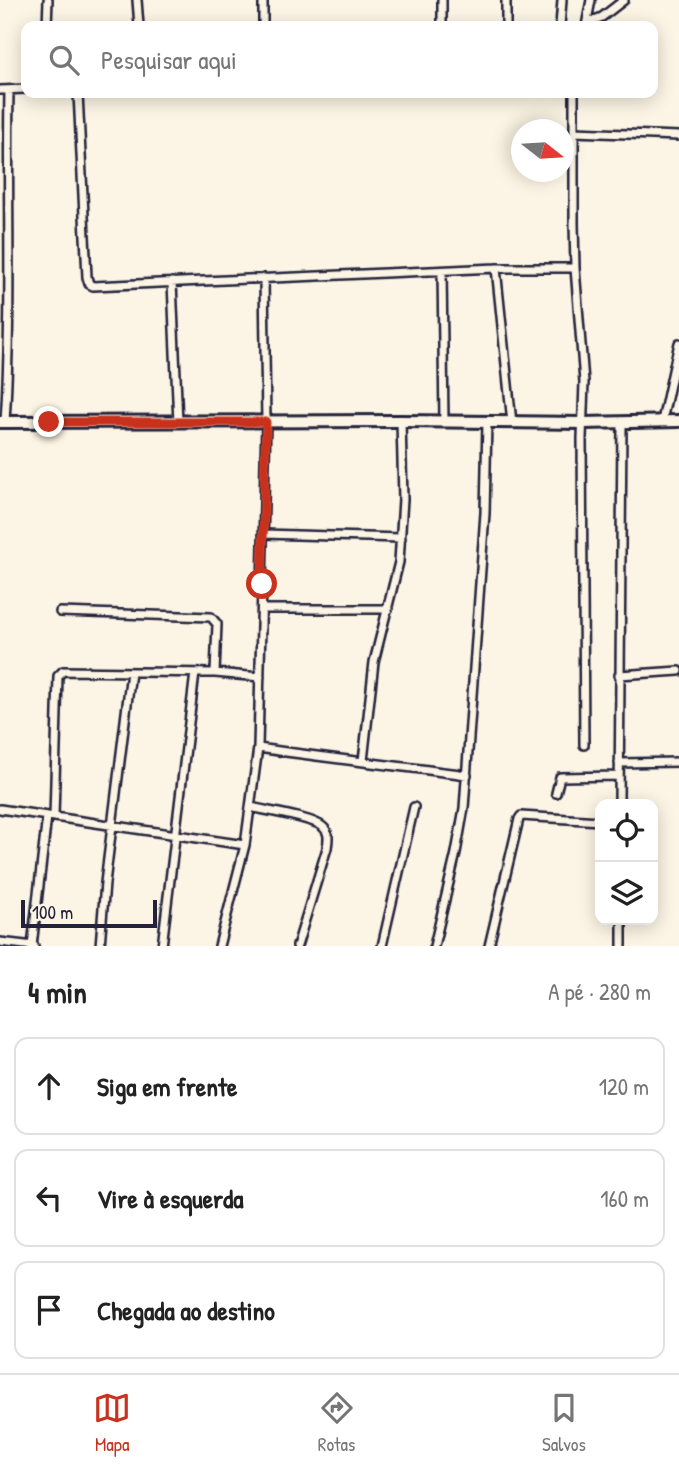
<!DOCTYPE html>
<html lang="pt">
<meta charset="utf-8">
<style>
body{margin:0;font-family:"Patrick Hand",sans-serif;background:#f2f2f2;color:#222}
.controls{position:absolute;right:21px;bottom:21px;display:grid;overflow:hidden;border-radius:14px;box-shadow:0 4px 18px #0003}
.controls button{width:63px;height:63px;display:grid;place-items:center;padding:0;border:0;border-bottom:2px solid #e0e0e0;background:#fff;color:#222;font:35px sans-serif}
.compass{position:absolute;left:511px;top:119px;width:63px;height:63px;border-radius:50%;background:#fff;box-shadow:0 4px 18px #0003;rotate:107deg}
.scale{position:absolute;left:21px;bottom:18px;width:136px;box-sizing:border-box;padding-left:7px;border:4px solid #22223b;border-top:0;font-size:19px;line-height:24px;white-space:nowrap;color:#22223b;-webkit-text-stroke:5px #fcf5e5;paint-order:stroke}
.stop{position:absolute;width:21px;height:21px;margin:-16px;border:5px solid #c8321e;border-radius:50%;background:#fff}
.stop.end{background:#c8321e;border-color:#fff;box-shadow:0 2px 7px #0008}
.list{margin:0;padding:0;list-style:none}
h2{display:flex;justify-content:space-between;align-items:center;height:91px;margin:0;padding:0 28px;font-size:30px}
h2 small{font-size:23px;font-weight:400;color:#767676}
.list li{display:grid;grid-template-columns:46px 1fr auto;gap:21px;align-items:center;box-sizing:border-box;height:98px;margin:0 14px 14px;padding:0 14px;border:2px solid #e0e0e0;border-radius:14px}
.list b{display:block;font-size:26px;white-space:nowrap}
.list em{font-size:23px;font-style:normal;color:#767676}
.icon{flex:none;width:38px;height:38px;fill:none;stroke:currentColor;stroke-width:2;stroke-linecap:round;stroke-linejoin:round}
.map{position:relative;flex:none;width:679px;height:946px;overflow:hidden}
.search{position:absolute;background:#fff;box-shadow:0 4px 18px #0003;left:21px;right:21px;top:21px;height:77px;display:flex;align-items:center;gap:18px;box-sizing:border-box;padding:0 24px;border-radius:14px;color:#767676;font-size:26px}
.sheet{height:427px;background:#fff}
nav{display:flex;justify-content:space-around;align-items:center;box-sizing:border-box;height:98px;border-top:2px solid #e0e0e0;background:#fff;font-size:19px;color:#767676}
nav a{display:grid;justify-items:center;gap:4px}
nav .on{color:#c8321e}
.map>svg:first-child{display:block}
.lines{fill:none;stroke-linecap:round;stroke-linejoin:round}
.street-casing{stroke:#22223b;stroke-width:12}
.secondary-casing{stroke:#22223b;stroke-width:16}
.street{stroke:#fcf5e5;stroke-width:7}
.secondary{stroke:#fcf5e5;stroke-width:10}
.route{stroke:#c8321e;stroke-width:9}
</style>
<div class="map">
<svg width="679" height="946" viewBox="0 0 679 946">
<rect width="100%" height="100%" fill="#fcf5e5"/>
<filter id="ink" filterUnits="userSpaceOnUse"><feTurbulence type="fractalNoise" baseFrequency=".0143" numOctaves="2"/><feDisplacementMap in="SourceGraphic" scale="14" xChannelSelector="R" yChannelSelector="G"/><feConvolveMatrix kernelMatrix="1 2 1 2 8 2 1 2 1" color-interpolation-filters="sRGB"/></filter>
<g filter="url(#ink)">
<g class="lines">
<defs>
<path id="street" d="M137,0L139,26
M506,0V26
M587,23L602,17L624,0
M47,26L48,0
M263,26V0
M442,26V0
M560,26L562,0
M586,26L591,0
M0,90L26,89
M78,93L87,277L89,284L93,286L496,268H575
M574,93V223L575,268L584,382L582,438L584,745
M574,132L679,136
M496,268L512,423
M442,271L444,422
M172,282L178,423
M662,421L679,343
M5,422C12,312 7,201 9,90
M263,534L401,538
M262,609H388
M60,612L211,617L217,624L215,673
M619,675L679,671
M258,748C327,758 397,766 467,775
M363,761L374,662L399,562L403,499L401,421
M619,763L679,762
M556,793L560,777L618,776
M619,804L622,423
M251,807C266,811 314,818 323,827C330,833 328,840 327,848L297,946
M0,809L245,845
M54,817L58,676L63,671L215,673L260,677
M622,920V946
M0,942L34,946
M32,946L47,816
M100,946L105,883L131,672
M162,946L195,673
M219,946L245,845L258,748L266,422L264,278
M382,946L414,807
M434,946L456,853L464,808L485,513L487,422
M489,946L519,819L521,816L600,821"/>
<path id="secondary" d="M0,422L401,421L583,423L679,421"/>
</defs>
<use href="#street" class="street-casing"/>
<use href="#secondary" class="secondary-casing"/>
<use href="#street" class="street"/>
<use href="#secondary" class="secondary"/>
</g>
</g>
<g class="lines" filter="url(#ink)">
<path class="route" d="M49,422H266L262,584"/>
</g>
</svg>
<div class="controls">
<button><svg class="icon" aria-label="locate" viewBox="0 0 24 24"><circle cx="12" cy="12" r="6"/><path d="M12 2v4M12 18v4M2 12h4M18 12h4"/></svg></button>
<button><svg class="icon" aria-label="layers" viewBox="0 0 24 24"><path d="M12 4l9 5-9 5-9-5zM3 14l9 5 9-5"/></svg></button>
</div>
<svg class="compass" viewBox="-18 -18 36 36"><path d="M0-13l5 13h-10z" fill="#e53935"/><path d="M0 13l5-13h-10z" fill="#767676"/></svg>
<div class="scale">100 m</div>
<div class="stop" style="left:262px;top:584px"></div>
<div class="stop end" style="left:49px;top:422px"></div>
<div class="search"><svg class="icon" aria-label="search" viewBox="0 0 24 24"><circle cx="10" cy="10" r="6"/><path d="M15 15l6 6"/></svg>Pesquisar aqui</div>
</div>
<section class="sheet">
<h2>4 min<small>A pé · 280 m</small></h2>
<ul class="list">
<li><svg class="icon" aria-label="ahead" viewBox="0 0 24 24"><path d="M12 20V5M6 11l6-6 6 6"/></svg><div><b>Siga em frente</b></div><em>120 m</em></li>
<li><svg class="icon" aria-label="left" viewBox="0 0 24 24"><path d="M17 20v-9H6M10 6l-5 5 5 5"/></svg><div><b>Vire à esquerda</b></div><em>160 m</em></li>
<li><svg class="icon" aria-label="arrive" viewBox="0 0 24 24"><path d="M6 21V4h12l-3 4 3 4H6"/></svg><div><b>Chegada ao destino</b></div></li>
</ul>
</section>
<nav>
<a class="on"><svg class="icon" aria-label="map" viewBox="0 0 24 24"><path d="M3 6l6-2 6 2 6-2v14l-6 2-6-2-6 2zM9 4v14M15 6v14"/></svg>Mapa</a>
<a><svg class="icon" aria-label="directions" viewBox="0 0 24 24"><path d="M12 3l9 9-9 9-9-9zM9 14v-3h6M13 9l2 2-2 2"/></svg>Rotas</a>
<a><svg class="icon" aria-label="saved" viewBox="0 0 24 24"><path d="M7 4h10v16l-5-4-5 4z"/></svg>Salvos</a>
</nav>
